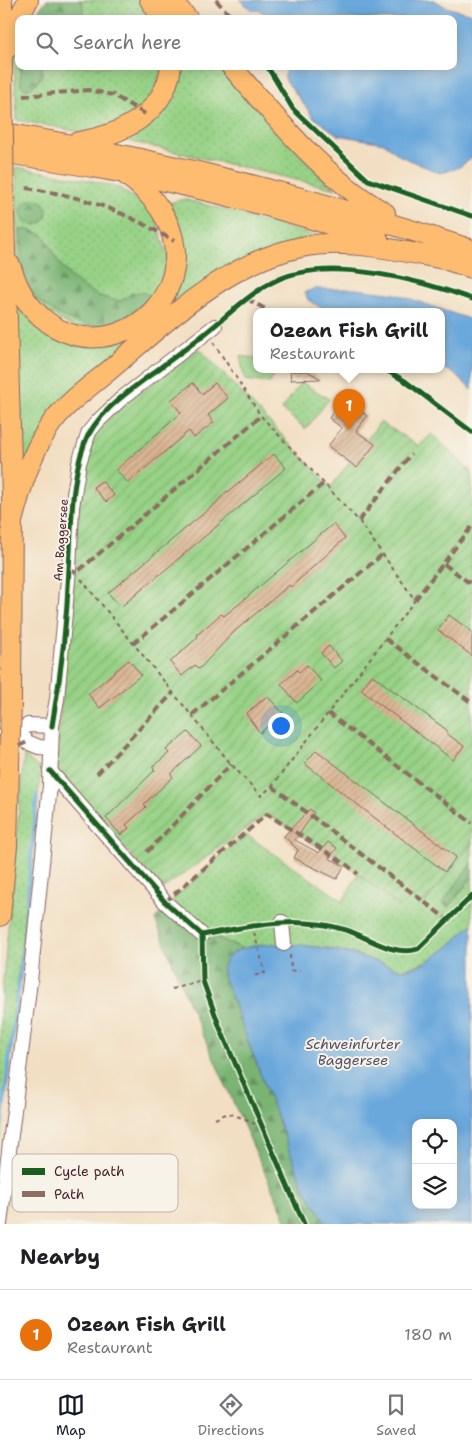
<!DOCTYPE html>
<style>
body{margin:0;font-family:"Shantell Sans",sans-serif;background:#f2f2f2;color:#202124}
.controls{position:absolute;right:15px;bottom:15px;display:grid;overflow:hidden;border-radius:10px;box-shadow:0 2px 12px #0003}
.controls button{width:45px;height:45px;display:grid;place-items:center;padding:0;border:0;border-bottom:1px solid #e0e0e0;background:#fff;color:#202124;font:25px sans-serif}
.you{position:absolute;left:280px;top:725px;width:18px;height:18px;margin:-12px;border:4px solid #fff;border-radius:50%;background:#1a73e8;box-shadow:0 0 0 8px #1a73e833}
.badge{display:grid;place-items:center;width:32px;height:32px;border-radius:50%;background:#111827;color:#fff;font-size:16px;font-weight:700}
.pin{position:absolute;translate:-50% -41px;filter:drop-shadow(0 1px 2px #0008)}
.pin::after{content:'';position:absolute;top:26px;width:18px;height:15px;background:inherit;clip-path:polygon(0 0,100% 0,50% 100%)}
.popup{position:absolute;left:253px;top:308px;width:192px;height:65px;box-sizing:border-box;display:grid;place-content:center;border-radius:10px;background:#fff;filter:drop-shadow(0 1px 4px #0005);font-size:16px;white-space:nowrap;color:#757577}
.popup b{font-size:19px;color:#202124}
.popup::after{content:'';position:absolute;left:50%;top:100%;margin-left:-10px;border:10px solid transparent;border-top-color:#fff}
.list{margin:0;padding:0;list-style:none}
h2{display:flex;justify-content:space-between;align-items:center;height:65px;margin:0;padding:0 20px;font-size:21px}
h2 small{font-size:16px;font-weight:400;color:#757577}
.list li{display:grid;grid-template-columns:32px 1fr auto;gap:15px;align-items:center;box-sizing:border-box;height:90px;padding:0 20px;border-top:1px solid #e0e0e0}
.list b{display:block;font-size:19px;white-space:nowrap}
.list p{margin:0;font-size:16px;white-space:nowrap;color:#757577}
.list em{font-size:16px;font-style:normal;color:#757577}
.icon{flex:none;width:28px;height:28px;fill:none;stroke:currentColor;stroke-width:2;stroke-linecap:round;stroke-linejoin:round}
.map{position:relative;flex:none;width:472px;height:1224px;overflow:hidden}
.search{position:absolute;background:#fff;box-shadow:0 2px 12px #0003;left:15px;right:15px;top:15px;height:55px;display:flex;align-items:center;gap:12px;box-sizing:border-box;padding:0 18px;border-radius:10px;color:#757577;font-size:19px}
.sheet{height:155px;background:#fff}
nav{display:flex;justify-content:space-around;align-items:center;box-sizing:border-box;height:70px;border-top:1px solid #e0e0e0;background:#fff;font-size:14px;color:#757577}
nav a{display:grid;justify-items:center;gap:2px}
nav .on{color:#111827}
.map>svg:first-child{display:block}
.grass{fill:url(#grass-dots);stroke:#707858;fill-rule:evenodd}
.forest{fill:url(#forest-firs);stroke:#626a4f}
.park{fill:url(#park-tufts);stroke:#707858}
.garden{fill:url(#garden-furrows);stroke:#707858}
.water{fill:#6aa8dc;stroke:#5a6484;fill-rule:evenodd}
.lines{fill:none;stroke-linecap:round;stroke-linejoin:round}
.stream{stroke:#6aa8dc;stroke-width:4}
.building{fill:url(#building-hatch)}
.minor-casing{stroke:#856260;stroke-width:16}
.highway-casing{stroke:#856260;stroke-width:22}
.path{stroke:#856260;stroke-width:2;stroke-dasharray:4 4;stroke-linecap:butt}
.minor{stroke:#fff;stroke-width:14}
.highway{stroke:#fdbc6f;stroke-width:20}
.highway-bridge-casing{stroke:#856260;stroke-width:22;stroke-linecap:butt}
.highway-bridge{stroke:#fdbc6f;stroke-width:20}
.quiet{stroke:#8d6e63;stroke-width:4;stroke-dasharray:8 4;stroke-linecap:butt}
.cycleway-casing{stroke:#f7f3e8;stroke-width:8}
.cycleway{stroke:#1b5e20;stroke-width:5}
.labels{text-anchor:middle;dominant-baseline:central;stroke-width:4;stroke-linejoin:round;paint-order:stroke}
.street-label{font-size:12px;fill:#4a1f2b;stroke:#f7f3e8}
.water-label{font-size:14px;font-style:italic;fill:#554f69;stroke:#f7f3e8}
.key{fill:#f7f3e8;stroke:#c3b3af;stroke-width:1}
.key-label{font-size:14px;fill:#4a1f2b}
</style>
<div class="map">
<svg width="472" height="1224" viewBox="0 0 472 1224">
<defs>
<pattern id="grass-dots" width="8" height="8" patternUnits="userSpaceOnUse" patternTransform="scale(1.25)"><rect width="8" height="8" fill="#97d286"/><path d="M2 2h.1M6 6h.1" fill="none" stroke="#84b474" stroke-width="1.8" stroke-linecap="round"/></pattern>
<pattern id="forest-firs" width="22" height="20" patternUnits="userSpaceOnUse" patternTransform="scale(1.25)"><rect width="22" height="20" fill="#79b473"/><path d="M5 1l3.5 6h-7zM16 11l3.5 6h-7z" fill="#65925f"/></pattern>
<pattern id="park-tufts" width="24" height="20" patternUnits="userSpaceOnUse" patternTransform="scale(1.25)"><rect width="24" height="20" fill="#97d286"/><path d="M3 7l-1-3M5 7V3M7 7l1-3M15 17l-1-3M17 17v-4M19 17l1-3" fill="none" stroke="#84b474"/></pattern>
<pattern id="garden-furrows" width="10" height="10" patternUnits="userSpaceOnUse" patternTransform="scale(1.25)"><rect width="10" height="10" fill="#97d286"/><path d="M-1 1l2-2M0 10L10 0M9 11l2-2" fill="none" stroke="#84b474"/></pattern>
<pattern id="building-hatch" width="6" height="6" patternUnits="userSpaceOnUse" patternTransform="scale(1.25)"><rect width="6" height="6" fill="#dab693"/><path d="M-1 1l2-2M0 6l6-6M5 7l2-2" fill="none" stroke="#b39378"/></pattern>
</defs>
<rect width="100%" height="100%" fill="#f7f3e8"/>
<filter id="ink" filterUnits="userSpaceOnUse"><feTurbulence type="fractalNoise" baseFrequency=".02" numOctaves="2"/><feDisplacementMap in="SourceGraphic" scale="10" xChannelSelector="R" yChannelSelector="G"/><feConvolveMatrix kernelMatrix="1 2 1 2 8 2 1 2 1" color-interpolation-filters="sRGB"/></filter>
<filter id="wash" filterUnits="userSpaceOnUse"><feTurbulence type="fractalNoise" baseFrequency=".0096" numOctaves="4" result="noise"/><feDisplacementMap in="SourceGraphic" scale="20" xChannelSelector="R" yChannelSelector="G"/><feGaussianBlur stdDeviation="1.12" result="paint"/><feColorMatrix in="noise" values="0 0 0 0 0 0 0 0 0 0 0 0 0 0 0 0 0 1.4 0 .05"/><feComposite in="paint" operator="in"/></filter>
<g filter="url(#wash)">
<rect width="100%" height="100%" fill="#f2dfc3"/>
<path class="grass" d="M81,0H141L155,19H81L84,9Z
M19,33L21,86L42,78V66H163L153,94L129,120L86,133L17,120L14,57Z
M177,66H221L317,172L336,189L124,140Z
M16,167L93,181L119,188L153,211L169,260L152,304L114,327L76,329L36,305L18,260ZM20,230L43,235C61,269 80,297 121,301L32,294L25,278Z
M183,199L246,215L245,217L265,223L266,220L283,225V227L319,237L292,242L105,362L17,475L14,306L17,304C32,323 49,333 71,341L174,295L167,204Z
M301,382L329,399L306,429L282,410Z
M24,755L41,770L0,1136V1014Z
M245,834L343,901L358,874L400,907L411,896L423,905L472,843V863L442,903L449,907L472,877V924L448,947L428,961L402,970L354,954L327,948L284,944L261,945L244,949L198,929L172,900Z"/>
<path class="forest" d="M47,0H81L84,9L81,19H31Z
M19,60V66H42C42,79 38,86 25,89L21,86Z
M21 212a13 13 0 1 1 26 0a13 13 0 1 1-26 0Z
M20,230C28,230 36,230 42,235C48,239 51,249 54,255C69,280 92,298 121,301C131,293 137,289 150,295C126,333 83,333 50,309C44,305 36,299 32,293C20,276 21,250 20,230Z
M472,863V877L449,907L442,903Z
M168,905L197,938L216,937L244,949C229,955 224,960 223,976L304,1188L327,1224H288L186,997L155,919Z"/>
<path class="park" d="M240,356L256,358V369H277L270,383L245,380Z"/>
<path class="garden" d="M199,348L331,487L380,422L419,446L432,434L472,473V843L423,905L411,896L400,907L347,865L267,814L162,889L55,772L82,469L93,436L123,404Z"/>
<path class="water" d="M240,0H434L446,7L472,14V158L458,168L440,173L400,156L384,143L338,135L314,118L285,79V66H453V19H265L261,10H252Z
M314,289H356L396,294L472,320V390L455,374L442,368V311H327L308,300L305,292Z
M472,924V1224H327L304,1188L227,986C224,979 221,971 224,964C236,931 329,947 354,955C370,959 386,965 402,970C430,966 452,944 472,924ZM416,1123H453V1205H416Z"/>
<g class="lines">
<path class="stream" d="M0,1135L23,952L37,795"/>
</g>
<g id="blocks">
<path class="building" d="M290,371H307L321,379L291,380Z
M193,383L202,394L215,383L228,398L208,415L214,422L194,438L189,431L128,483L116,470L181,413L171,400Z
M343,398L367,416L356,431L375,444L357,468L328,446L342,428L329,418Z
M274,454L286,468L121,607L108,593L216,503L227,491L228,492Z
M102,481L114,495L106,502L93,487Z
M333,524L345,538L291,587L289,585L234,632L199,669L195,665L182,676L170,662L198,637L197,635L221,614L224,616L239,604Z
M449,615L472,632V656L438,630Z
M329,646L342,661L334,668L321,653Z
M129,660L141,675L100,708L88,694Z
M307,665L321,681L297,703L281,684L297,670L299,672Z
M372,675L440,725L448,731L446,733L464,746L453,760L361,690Z
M267,696L283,713L260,733L246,714Z
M188,732L201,746L171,774L173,777L144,804L146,807L126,825L129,828L121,835L106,818L155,770L152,767L169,753L166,750Z
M316,750L456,857L445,872L305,764Z
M310,809L314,813L295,840L319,853L328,842L337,848L329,858L344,866L337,879L294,858L298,850L284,836Z"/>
</g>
</g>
<g filter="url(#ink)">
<use href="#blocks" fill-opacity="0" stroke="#856260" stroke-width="1"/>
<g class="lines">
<defs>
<path id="minor" d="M0,728L18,731L27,742L39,747L50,748
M18,731L28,725L52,726
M50,771L165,902L202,935
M282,922L284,944
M0,1224L30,981L50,785L52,726L57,699L69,569L72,507L79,463L89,432L98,421L121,399L215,326"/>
<path id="highway" d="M2,0V68
M150,0L163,19
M171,0L188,19
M8,48L14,27L28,0
M231,66C277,119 324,178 385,213
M0,132C161,159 317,198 472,250
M78,142C121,135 165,115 171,66
M0,152C64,162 128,172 191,187C254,201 316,220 378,239
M4,214L12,496L11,703
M432,255L472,268
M10,265C14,277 19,290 26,300C102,404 253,268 126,175
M11,525C20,491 29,457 49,427C65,403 91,386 112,368C169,319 225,263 301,247C347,238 397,250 443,259
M0,916L7,846L9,766"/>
</defs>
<use href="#minor" class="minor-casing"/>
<use href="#highway" class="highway-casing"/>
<path class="path" d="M81,579L231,764L261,796L272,786L415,600L359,521L261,416L213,342
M252,925L265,973L253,976
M290,955L291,971H300
M172,989L203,981
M215,1119L228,1113L248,1120L264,1130"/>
<use href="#minor" class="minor"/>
<use href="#highway" class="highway"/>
<defs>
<path id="highway-bridge" d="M2,68L4,214
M9,766L11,703"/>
</defs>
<use href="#highway-bridge" class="highway-bridge-casing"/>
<use href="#highway-bridge" class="highway-bridge"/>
<path class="quiet" d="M216,0L233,19
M23,96L89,90L113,95L147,115
M26,188C87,197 121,210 174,241
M247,299L269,311
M359,521L411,454
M444,564L472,585
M69,569L76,573L261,416
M415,600L472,526
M386,639L472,703
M133,644L324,483
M328,713L472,823
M192,715L384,553
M19,746L27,742
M97,774L173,693
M272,786L448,920
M147,852L231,764
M165,902L267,814L347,865L358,874"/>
<defs>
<path id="cycleway" d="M267,66L293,109L368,180L472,216
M384,369L405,381L472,432
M52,726C61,675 67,621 69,568C72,528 70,484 84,445C96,410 137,386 165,364C181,352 198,340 213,327C233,310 253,291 277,280C329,256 421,280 472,299
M50,771L165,902L202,935
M304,1224L220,1028L203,981L202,935C252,926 295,915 346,930C368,937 394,957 418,949L472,896"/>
</defs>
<use href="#cycleway" class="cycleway-casing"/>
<use href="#cycleway" class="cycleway"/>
</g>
</g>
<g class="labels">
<g class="street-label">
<text transform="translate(61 540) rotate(-86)">Am Baggersee</text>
</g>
<g class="water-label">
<text x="353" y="1044">Schweinfurter<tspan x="353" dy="16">Baggersee</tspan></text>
</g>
</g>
<rect x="12" y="1154" width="166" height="58" rx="8" class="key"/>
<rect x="22" y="1168" width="23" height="7" fill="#1b5e20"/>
<rect x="22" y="1191" width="23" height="6" fill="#8d6e63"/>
<g class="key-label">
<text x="54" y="1176">Cycle path</text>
<text x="54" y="1199">Path</text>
</g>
</svg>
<div class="controls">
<button><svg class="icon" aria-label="locate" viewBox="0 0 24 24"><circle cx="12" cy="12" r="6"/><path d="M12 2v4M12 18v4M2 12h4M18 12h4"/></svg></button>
<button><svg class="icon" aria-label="layers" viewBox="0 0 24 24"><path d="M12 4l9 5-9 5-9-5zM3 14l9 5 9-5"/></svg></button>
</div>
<div class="you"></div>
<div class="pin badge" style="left:349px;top:430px;background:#e8710a">1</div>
<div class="popup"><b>Ozean Fish Grill</b>Restaurant</div>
<div class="search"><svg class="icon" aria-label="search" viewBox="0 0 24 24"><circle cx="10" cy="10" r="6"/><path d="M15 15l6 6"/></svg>Search here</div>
</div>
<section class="sheet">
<h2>Nearby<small></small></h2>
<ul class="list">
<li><span class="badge" style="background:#e8710a">1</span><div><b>Ozean Fish Grill</b><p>Restaurant</p></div><em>180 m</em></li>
</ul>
</section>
<nav>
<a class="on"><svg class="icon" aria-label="map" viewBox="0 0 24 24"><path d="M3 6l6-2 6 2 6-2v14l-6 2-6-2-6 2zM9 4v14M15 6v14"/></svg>Map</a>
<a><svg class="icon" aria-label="directions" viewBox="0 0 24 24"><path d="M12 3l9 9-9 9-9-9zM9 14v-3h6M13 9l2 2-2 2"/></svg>Directions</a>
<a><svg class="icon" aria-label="saved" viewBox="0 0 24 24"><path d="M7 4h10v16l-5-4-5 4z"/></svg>Saved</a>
</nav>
